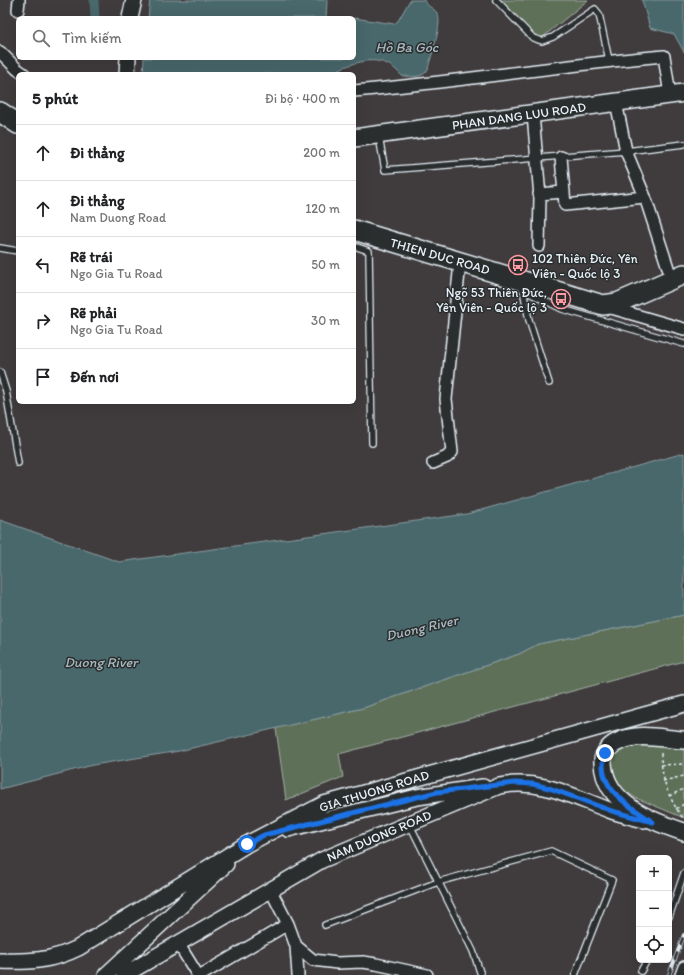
<!DOCTYPE html>
<html lang="vi">
<meta charset="utf-8">
<style>
body{margin:0;font-family:Itim,sans-serif;background:#f2f2f2;color:#202124}
.controls{position:absolute;right:12px;bottom:12px;display:grid;overflow:hidden;border-radius:6px;box-shadow:0 4px 16px #0002}
.controls button{width:36px;height:36px;display:grid;place-items:center;padding:0;border:0;border-bottom:1px solid #e0e0e0;background:#fff;color:#202124;font:20px sans-serif}
.stop{position:absolute;width:12px;height:12px;margin:-9px;border:3px solid #1a73e8;border-radius:50%;background:#fff}
.stop.end{background:#1a73e8;border-color:#fff;box-shadow:0 1px 4px #0008}
.list{margin:0;padding:0;list-style:none}
h2{display:flex;justify-content:space-between;align-items:center;height:52px;margin:0;padding:0 16px;font-size:17px}
h2 small{font-size:13px;font-weight:400;color:#757577}
.list li{display:grid;grid-template-columns:26px 1fr auto;gap:12px;align-items:center;box-sizing:border-box;height:56px;padding:0 16px;border-top:1px solid #e0e0e0}
.list b{display:block;font-size:15px;white-space:nowrap}
.list p{margin:0;font-size:13px;white-space:nowrap;color:#757577}
.list em{font-size:13px;font-style:normal;color:#757577}
.icon{flex:none;width:22px;height:22px;fill:none;stroke:currentColor;stroke-width:2;stroke-linecap:round;stroke-linejoin:round}
.map{position:relative;flex:none;width:684px;height:975px;overflow:hidden}
.search{position:absolute;background:#fff;box-shadow:0 4px 16px #0002;left:16px;top:16px;width:340px;height:44px;display:flex;align-items:center;gap:10px;box-sizing:border-box;padding:0 14px;border-radius:6px;color:#757577;font-size:15px}
.panel{position:absolute;background:#fff;box-shadow:0 4px 16px #0002;left:16px;top:72px;width:340px;height:332px;border-radius:6px}
.map>svg:first-child{display:block}
.green{fill:#5e7059;stroke:#a3b0a8}
.water{fill:#4a686c;stroke:#899fa4}
.lines{fill:none;stroke-linecap:round;stroke-linejoin:round}
.canal{stroke:#4a686c;stroke-width:9}
.lane-casing{stroke:#e8f1f8;stroke-width:8}
.street-casing{stroke:#e8f1f8;stroke-width:14}
.secondary-casing{stroke:#e8f1f8;stroke-width:18}
.primary-casing{stroke:#e8f1f8;stroke-width:20}
.highway-casing{stroke:#e8f1f8;stroke-width:22}
.path{stroke:#e8f1f8;stroke-width:1.5;stroke-dasharray:3 3;stroke-linecap:butt}
.lane{stroke:#2a2d2e;stroke-width:5.5}
.street{stroke:#2a2d2e;stroke-width:11}
.secondary{stroke:#2a2d2e;stroke-width:15}
.primary{stroke:#2a2d2e;stroke-width:17}
.highway{stroke:#2a2d2e;stroke-width:19}
.rail-casing{stroke:#e8f1f8;stroke-width:4}
.rail{stroke:#2a2d2e;stroke-width:2.5;stroke-dasharray:8;stroke-linecap:butt}
.route{stroke:#1a73e8;stroke-width:5}
.labels{text-anchor:middle;dominant-baseline:central;stroke-width:3;stroke-linejoin:round;paint-order:stroke}
.street-label{font-size:13px;fill:#e8f1f8;stroke:#2a2d2e}
.poi-label{font-size:13px;fill:#e8f1f8;stroke:#2a2d2e;text-anchor:start}
.water-label{font-size:14px;font-style:italic;fill:#a9bac0;stroke:#2a2d2e}
</style>
<div class="map">
<svg width="684" height="975" viewBox="0 0 684 975">
<rect width="100%" height="100%" fill="#403c3d"/>
<filter id="ink" filterUnits="userSpaceOnUse"><feTurbulence type="fractalNoise" baseFrequency=".025" numOctaves="2"/><feDisplacementMap in="SourceGraphic" scale="8" xChannelSelector="R" yChannelSelector="G"/><feConvolveMatrix kernelMatrix="1 2 1 2 8 2 1 2 1" color-interpolation-filters="sRGB"/></filter>
<g filter="url(#ink)">
<path class="green" d="M496,0H588L538,41Z
M684,615V661L339,754L343,777L286,800L276,728L363,708L519,654L538,644Z
M631,744H656L684,750V818L636,798L618,787L610,766C615,754 619,748 631,744Z"/>
<path class="water" d="M150,0H327L326,18H148Z
M410,0H424C428,8 433,7 437,13C444,22 430,58 428,69C423,79 411,76 402,76C398,72 393,66 387,64C369,55 346,66 329,74H143L144,58H354V18L394,24L398,21Z
M642,0H684V52L674,34L650,28Z
M684,453V615L538,644L519,654L363,708L179,751L93,765L0,789V520L119,562L467,514Z"/>
<g class="lines">
<path class="canal" d="M94,0L95,18"/>
<defs>
<path id="lane" d="M496,0L533,38L542,41L553,37L595,9L599,14L609,60
M379,137L385,170L626,151L684,144
M354,246L369,251L372,443
M0,248L18,251
M521,287L523,290L562,309L684,344
M523,290L529,320L549,383
M0,372L6,391L18,463
M410,825L473,951L481,975
M669,917L684,873
M325,925L438,882L551,851L612,880L575,975
M641,971L647,960"/>
<path id="street" d="M18,10L19,0
M0,52L17,69L24,74
M354,91C458,82 560,65 664,56L670,95
M616,102L626,151L645,197L672,280
M533,114L540,197L539,246
M561,157L565,205L645,197
M539,194L564,192
M608,307L684,329
M433,463L447,457L452,452L446,399L460,263
M270,889L288,924L296,946L298,975
M178,943L197,974L201,975L288,924
M296,946L313,960L337,963L363,962L376,964L427,975
M681,975L684,967"/>
<path id="secondary" d="M130,18L134,0
M127,74L128,58
M288,829L417,797L483,787
M0,961C29,962 52,961 78,948L247,844L324,804L684,704
M106,975L226,864
M124,975L322,860L499,786C540,778 571,796 609,810C620,814 633,817 644,820"/>
<path id="primary" d="M354,138L684,93
M684,740C663,739 640,732 620,741C611,744 602,753 603,763C605,804 651,821 684,832"/>
<path id="highway" d="M0,112L18,124
M354,230L603,305L617,303L684,274"/>
</defs>
<use href="#lane" class="lane-casing"/>
<use href="#street" class="street-casing"/>
<use href="#secondary" class="secondary-casing"/>
<use href="#primary" class="primary-casing"/>
<use href="#highway" class="highway-casing"/>
<path class="path" d="M661,753C661,778 668,798 683,818
M661,765L684,764
M663,781L684,776
M669,796L684,789
M676,809L684,804"/>
<use href="#lane" class="lane"/>
<use href="#street" class="street"/>
<use href="#secondary" class="secondary"/>
<use href="#primary" class="primary"/>
<use href="#highway" class="highway"/>
<defs>
<path id="rail" d="M669,975L684,935"/>
</defs>
<use href="#rail" class="rail-casing"/>
<use href="#rail" class="rail"/>
</g>
</g>
<g class="lines" filter="url(#ink)">
<path class="route" d="M247,844L264,835L437,792L515,783L533,784L549,788L612,811L653,822C629,806 594,787 605,753"/>
</g>
<defs>
<symbol id="bus-ring" viewBox="-11 -11 22 22"><circle r="9.5" fill="#2a2d2e" stroke="#ff9aa2" stroke-width="1.5"/><path d="M-5-6H5V4H4V6H2V4H-2V6H-4V4H-5ZM-3.5-4V0h7V-4ZM-3.5 1.2v1.5H-2V1.2ZM2 1.2v1.5H3.5V1.2Z" fill="#ff9aa2"/></symbol>
</defs>
<g fill-rule="evenodd">
<use href="#bus-ring" x="507" y="254" width="22" height="22"/>
<use href="#bus-ring" x="550" y="288" width="22" height="22"/>
</g>
<g class="labels">
<g class="street-label">
<text transform="translate(519 116) rotate(-8)">PHAN DANG LUU ROAD</text>
<text transform="translate(440 256) rotate(16)">THIEN DUC ROAD</text>
<text transform="translate(374 791) rotate(-17)">GIA THUONG ROAD</text>
<text transform="translate(379 836) rotate(-23)">NAM DUONG ROAD</text>
</g>
<g class="poi-label">
<text x="532" y="258">102 Thiên Đức, Yên<tspan x="532" dy="15">Viên - Quốc lộ 3</tspan></text>
<text x="547" y="292" text-anchor="end">Ngõ 53 Thiên Đức,<tspan x="547" dy="15">Yên Viên - Quốc lộ 3</tspan></text>
</g>
<g class="water-label">
<text x="407" y="47">Hồ Ba Góc</text>
<text transform="translate(422 628) rotate(-13)">Duong River</text>
<text x="101" y="662">Duong River</text>
</g>
</g>
</svg>
<div class="controls">
<button>+</button>
<button>−</button>
<button><svg class="icon" aria-label="locate" viewBox="0 0 24 24"><circle cx="12" cy="12" r="6"/><path d="M12 2v4M12 18v4M2 12h4M18 12h4"/></svg></button>
</div>
<div class="stop" style="left:247px;top:844px"></div>
<div class="stop end" style="left:605px;top:753px"></div>
<div class="search"><svg class="icon" aria-label="search" viewBox="0 0 24 24"><circle cx="10" cy="10" r="6"/><path d="M15 15l6 6"/></svg>Tìm kiếm</div>
<section class="panel">
<h2>5 phút<small>Đi bộ · 400 m</small></h2>
<ul class="list">
<li><svg class="icon" aria-label="ahead" viewBox="0 0 24 24"><path d="M12 20V5M6 11l6-6 6 6"/></svg><div><b>Đi thẳng</b></div><em>200 m</em></li>
<li><svg class="icon" aria-label="ahead" viewBox="0 0 24 24"><path d="M12 20V5M6 11l6-6 6 6"/></svg><div><b>Đi thẳng</b><p>Nam Duong Road</p></div><em>120 m</em></li>
<li><svg class="icon" aria-label="left" viewBox="0 0 24 24"><path d="M17 20v-9H6M10 6l-5 5 5 5"/></svg><div><b>Rẽ trái</b><p>Ngo Gia Tu Road</p></div><em>50 m</em></li>
<li><svg class="icon" aria-label="right" viewBox="0 0 24 24"><path d="M7 20v-9h11M14 6l5 5-5 5"/></svg><div><b>Rẽ phải</b><p>Ngo Gia Tu Road</p></div><em>30 m</em></li>
<li><svg class="icon" aria-label="arrive" viewBox="0 0 24 24"><path d="M6 21V4h12l-3 4 3 4H6"/></svg><div><b>Đến nơi</b></div></li>
</ul>
</section>
</div>
